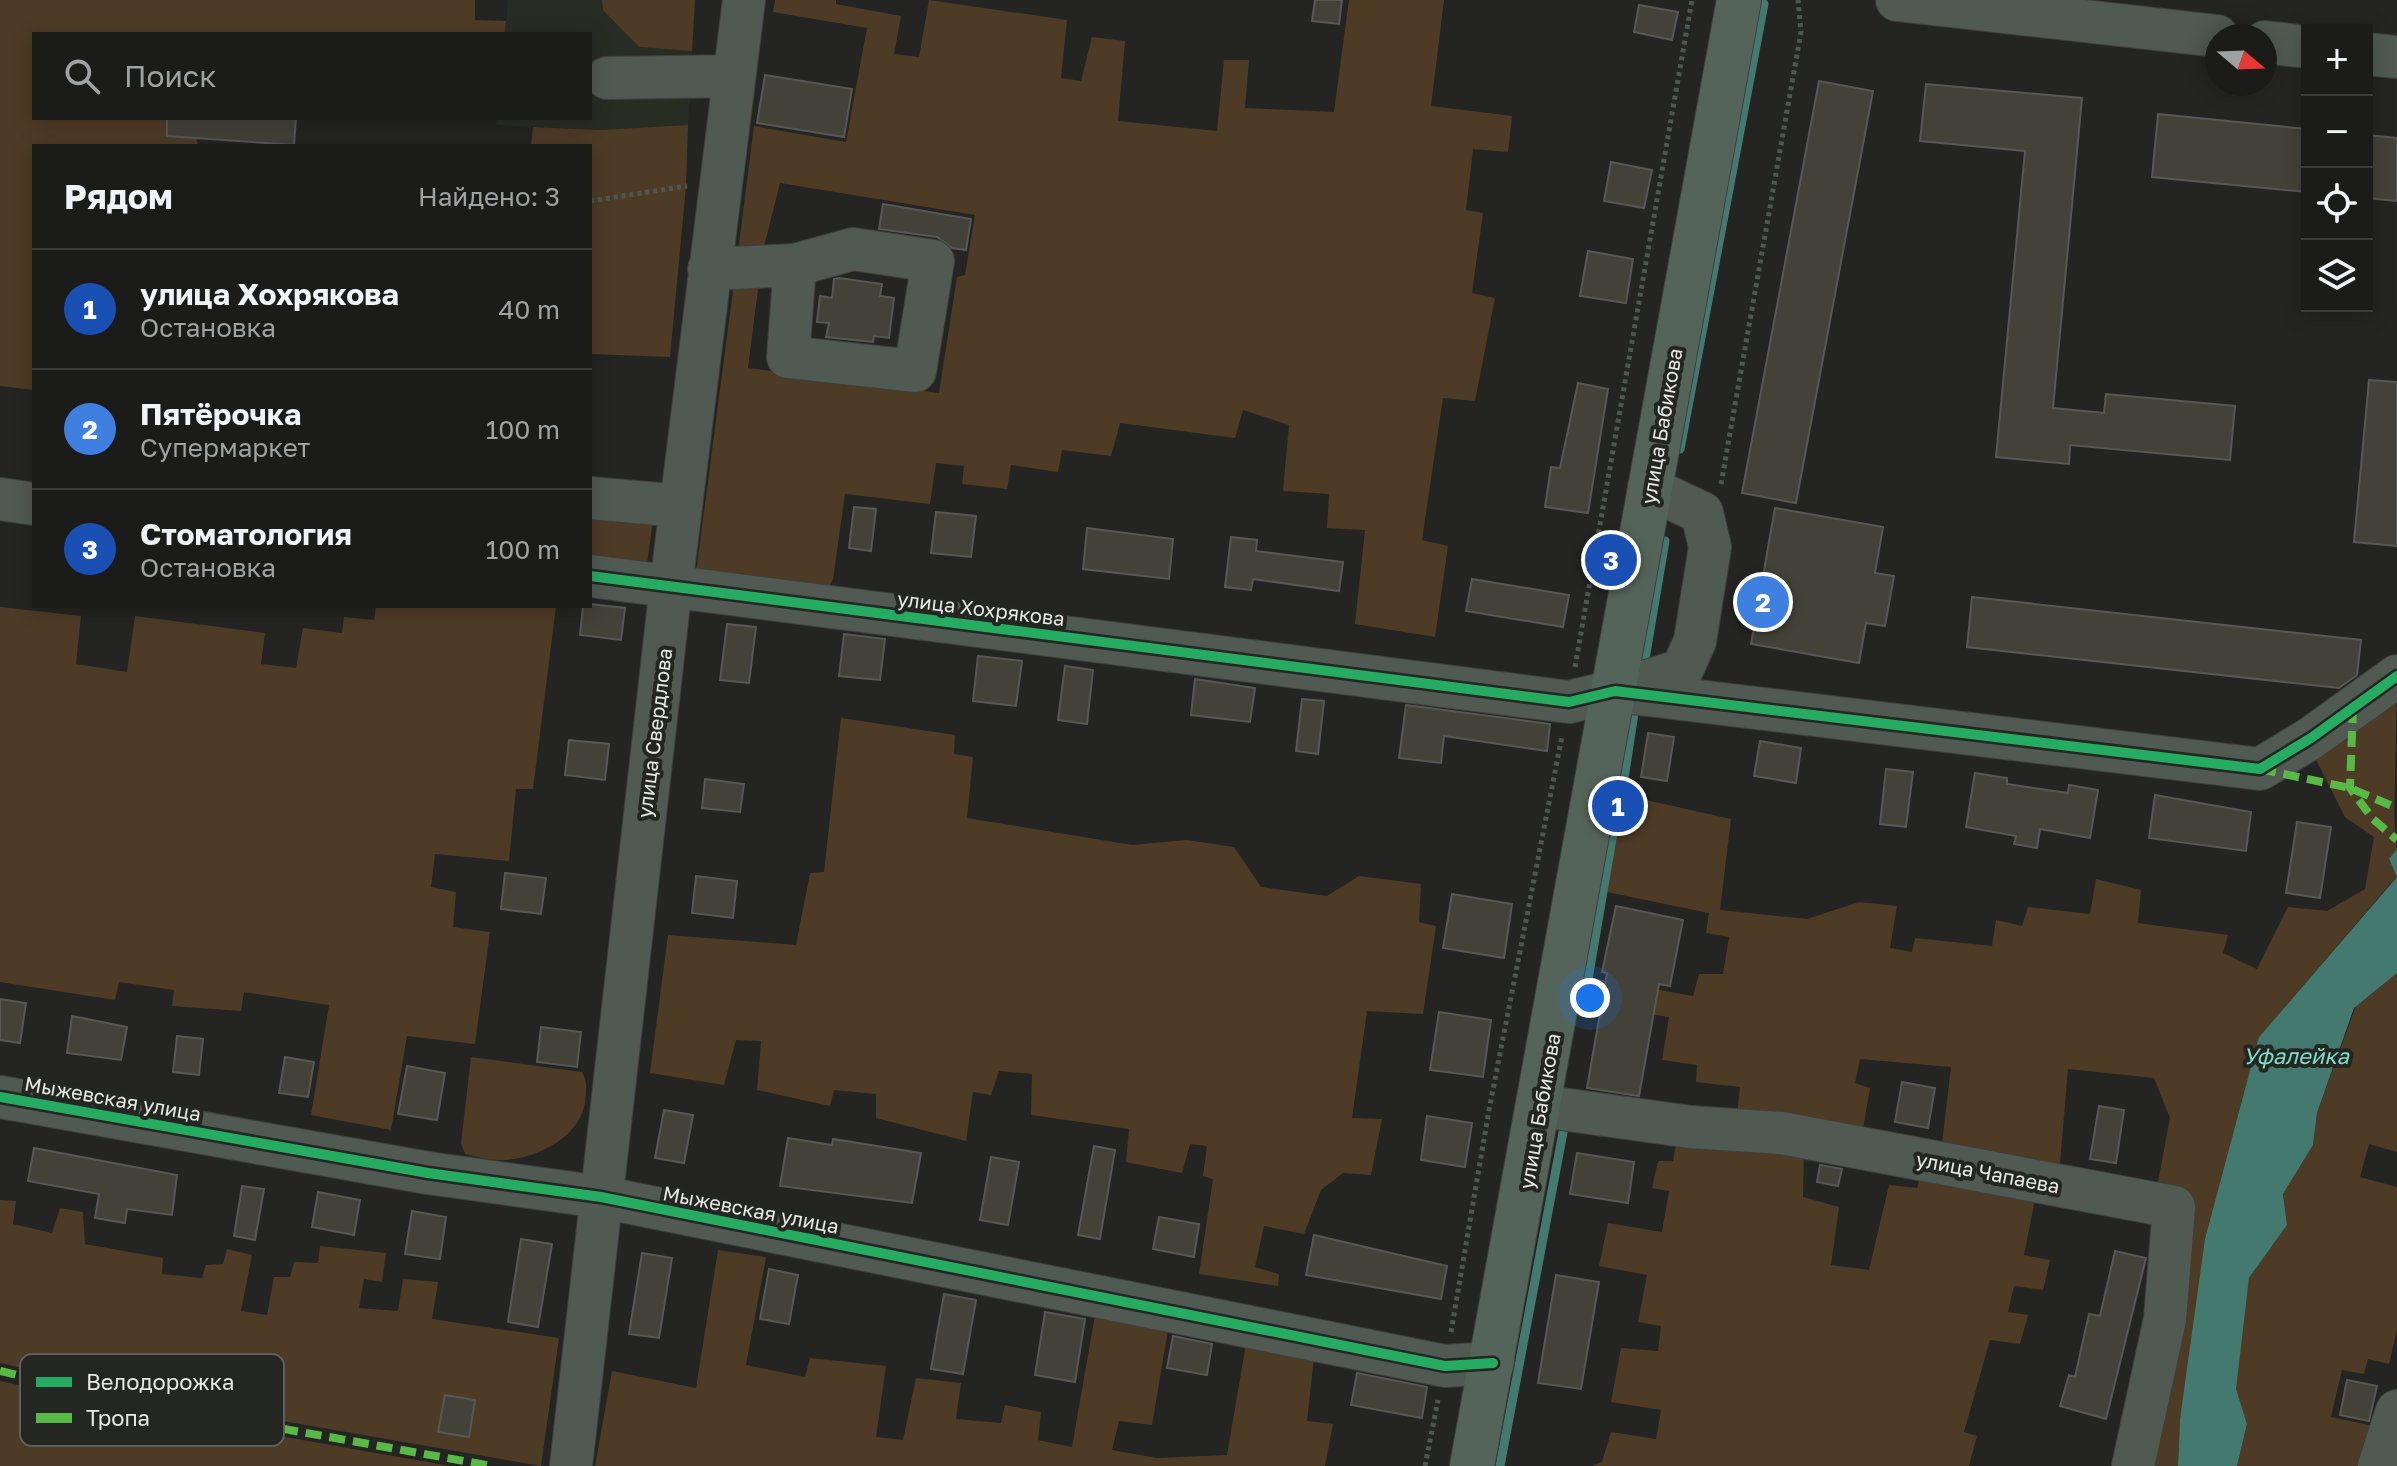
<!DOCTYPE html>
<html lang="ru">
<meta charset="utf-8">
<style>
body{margin:0;font-family:"Golos Text",sans-serif;background:#282927;color:#f1f3f6}
.controls{position:absolute;right:24px;top:24px;display:grid;overflow:hidden;border-radius:0px;box-shadow:0 4px 20px #0003}
.controls button{width:72px;height:72px;display:grid;place-items:center;padding:0;border:0;border-bottom:2px solid #393a39;background:#1b1c1a;color:#f1f3f6;font:40px sans-serif}
.compass{position:absolute;left:2205px;top:24px;width:72px;height:72px;border-radius:50%;background:#1b1c1a;box-shadow:0 4px 20px #0003;rotate:109deg}
.you{position:absolute;left:1590px;top:998px;width:28px;height:28px;margin:-20px;border:6px solid #fff;border-radius:50%;background:#1a73e8;box-shadow:0 0 0 12px #1a73e833}
.badge{display:grid;place-items:center;width:52px;height:52px;border-radius:50%;background:#0f766e;color:#fff;font-size:26px;font-weight:700}
.pin{position:absolute;translate:-50% -50%;border:4px solid #fff;box-shadow:0 2px 8px #0006}
.list{margin:0;padding:0;list-style:none}
h2{display:flex;justify-content:space-between;align-items:center;height:104px;margin:0;padding:0 32px;font-size:34px}
h2 small{font-size:26px;font-weight:400;color:#a0a1a2}
.list li{display:grid;grid-template-columns:52px 1fr auto;gap:24px;align-items:center;box-sizing:border-box;height:120px;padding:0 32px;border-top:2px solid #393a39}
.list b{display:block;font-size:30px;white-space:nowrap}
.list p{margin:0;font-size:26px;white-space:nowrap;color:#a0a1a2}
.list em{font-size:26px;font-style:normal;color:#a0a1a2}
.icon{flex:none;width:44px;height:44px;fill:none;stroke:currentColor;stroke-width:2;stroke-linecap:round;stroke-linejoin:round}
.map{position:relative;flex:none;width:2397px;height:1466px;overflow:hidden}
.search{position:absolute;background:#1b1c1a;box-shadow:0 4px 20px #0003;left:32px;top:32px;width:560px;height:88px;display:flex;align-items:center;gap:20px;box-sizing:border-box;padding:0 28px;border-radius:0px;color:#a0a1a2;font-size:30px}
.panel{position:absolute;background:#1b1c1a;box-shadow:0 4px 20px #0003;left:32px;top:144px;width:560px;height:464px;border-radius:0px}
.map>svg:first-child{display:block}
.built{fill:#282d24}
.green{fill:#4d3b26}
.water{fill:#44796f}
.lines{fill:none;stroke-linecap:round;stroke-linejoin:round}
.stream{stroke:#44796f;stroke-width:9}
.building{fill:#424239;stroke:#575856;stroke-width:2}
.minor-casing{stroke:#3f403e;stroke-width:44}
.major-casing{stroke:#3f403e;stroke-width:46}
.path{stroke:#4f5651;stroke-width:5;stroke-dasharray:4 4;stroke-linecap:butt}
.minor{stroke:#505a53;stroke-width:42}
.major{stroke:#55645a;stroke-width:44}
.quiet{stroke:#58b947;stroke-width:8;stroke-dasharray:16 8;stroke-linecap:butt}
.cycleway-casing{stroke:#242622;stroke-width:15}
.cycleway{stroke:#26ab63;stroke-width:10}
.labels{text-anchor:middle;dominant-baseline:central;stroke-width:8;stroke-linejoin:round;paint-order:stroke}
.street-label{font-size:20px;fill:#e7e9e6;stroke:#242622}
.water-label{font-size:22px;font-style:italic;fill:#7edccc;stroke:#242622}
.key{fill:#242622;stroke:#5e605d;stroke-width:2}
.key-label{font-size:22px;fill:#e7e9e6}
</style>
<div class="map">
<svg width="2397" height="1466" viewBox="0 0 2397 1466">
<rect width="100%" height="100%" fill="#242523"/>
<path class="built" d="M508,0H602L603,10L639,47L692,51L688,125L601,130L496,125L497,118H590V34H505Z"/>
<path class="green" d="M0,0H475V20L506,21L505,34H34V118H193L198,146H34V390L0,386Z
M602,0H695L692,51L639,47L603,10Z
M775,0H836V4L901,16L894,54L919,57L929,0L1067,20L1061,78L1081,81L1092,37L1125,41L1118,121L1217,131L1224,60H1249L1245,108L1334,112L1349,0H1444L1431,106L1512,116L1508,152L1473,149L1466,210L1483,213L1472,293L1495,298L1475,401L1443,398L1422,540L1448,546L1435,637L1355,624L1365,530L1327,528L1329,494L1283,491L1289,425L1243,410L1235,438L1120,423L1111,456L1062,450L1058,472L1011,465L1007,489L962,484L964,466L936,463L930,504L845,494L833,579L828,588L696,573L734,283L759,281L748,368L939,393L957,277L965,275L975,215L780,183L763,251H738L754,126L846,142L867,28L773,12Z
M688,125L686,186L670,357L590,354V146H531L533,127L601,130Z
M590,507L654,513L646,571L590,565Z
M376,606H556L533,789H516L509,861L435,854L431,887L456,892L453,927L490,932L475,1044L407,1036L391,1130L311,1115L329,1005L244,992L241,1011L172,1006L174,990L119,982L115,1000L0,982V607L81,616L76,664L127,672L135,616L265,633L261,664L296,668L303,628L342,633L344,617L374,620Z
M2397,690L2394,819L2397,849L2389,860L2397,876L2259,1037L2180,1419L2178,1466H2145L2156,1192L2170,1118L2154,1078L2068,1069L2059,1175L1941,1152L1951,1067L1860,1059L1855,1083L1870,1088L1863,1129L1737,1116L1740,1087L1696,1082L1697,1065L1662,1060L1669,1017L1589,1005L1592,978L1693,996L1699,974H1723L1729,937L1706,933L1709,913L1607,892L1618,827L1633,820L1637,798L1731,819L1720,910L1807,919L1859,902L1897,906L1890,948L1912,952L1915,938L1992,946L1996,920L2022,926L2028,907L2090,914L2096,879L2141,890L2138,923L2228,935L2223,953L2257,969L2288,907L2327,911L2365,889L2374,837L2345,817L2311,750Z
M841,718L955,735L954,754L973,757L967,818L1132,845L1186,840L1234,847L1261,887L1327,896L1359,876L1421,884L1419,922L1436,926L1423,1014L1367,1011L1352,1118L1382,1119L1371,1175L1343,1173L1321,1190L1304,1234L1264,1226L1255,1267L1279,1274L1278,1286L1199,1274L1213,1179L1203,1176L1207,1146L1190,1144L1182,1173L1126,1162L1129,1129L1031,1115L1032,1074L999,1071L991,1095L973,1092L966,1141L876,1118V1094L834,1090L830,1106L757,1090L761,1041L736,1040L724,1085L650,1073L668,935L796,945L810,873L824,872Z
M2397,973V1152L2369,1144L2360,1177L2397,1187V1330L2389,1364L2368,1359L2364,1374L2342,1370L2331,1417L2374,1426L2362,1466H2237L2247,1424L2235,1390L2249,1278L2287,1225L2283,1194L2313,1145L2317,1113L2356,1006Z
M471,1057L582,1072C588,1083 586,1090 585,1102C580,1139 531,1162 497,1160C486,1160 475,1156 465,1154L461,1143Z
M1677,1137L1804,1146L1803,1197L1839,1207L1831,1265L1869,1270L1889,1185L1917,1188L1922,1169L2036,1194L2024,1255L2050,1260L2043,1290L2014,1286L2008,1312L2028,1315L2020,1344L1990,1340L1964,1432L1977,1436L1969,1466H1592L1602,1462L1611,1432L1656,1439L1661,1410L1611,1402L1621,1348L1658,1351L1661,1326L1638,1322L1647,1275L1599,1266L1608,1223L1662,1232L1669,1191L1652,1188L1658,1161H1673Z
M0,1200L16,1201L13,1224L52,1233L60,1208L83,1212L85,1244L163,1258L162,1274L202,1278L206,1265L223,1264L227,1249L252,1255L241,1311L267,1315L274,1277H290L294,1262L318,1263L320,1246L386,1253L382,1282L364,1279L359,1308L398,1311L403,1279L438,1282L432,1319L559,1338L541,1466L139,1396L0,1363Z
M718,1250L766,1257L746,1365L805,1377L810,1358L886,1366L876,1437L903,1440L916,1378L961,1383L956,1419L1001,1423L1005,1405L1041,1412L1038,1440L1072,1447L1095,1315L1168,1330L1152,1425L1119,1421L1112,1450L1157,1458L1227,1455L1246,1344L1314,1357L1307,1421L1333,1424L1325,1466H595L612,1371L696,1388Z
M0,1381L137,1411L450,1466H0Z"/>
<path class="water" d="M2397,849V973L2354,1008L2317,1113L2313,1145L2283,1194L2287,1225L2249,1278L2236,1389L2247,1424L2237,1466H2178L2180,1419L2205,1239L2259,1037L2397,877L2389,859Z"/>
<g class="lines">
<path class="stream" d="M1680,449L1764,4
M1643,671L1665,541
M1627,795L1623,785L1635,707
M1587,1006L1585,997L1614,827L1623,818
M1500,1466L1565,1122"/>
</g>
<path class="building" d="M1315,0H1342L1339,24L1312,21Z
M1639,5L1678,12L1672,40L1634,32Z
M765,75L852,89L844,137L757,123Z
M1819,81L1873,91L1796,503L1742,493Z
M1926,84L2082,98L2053,408L2104,413L2106,394L2235,406L2230,460L2070,445L2069,464L1996,457L2025,151L1920,141Z
M2158,114L2307,129V192L2152,177Z
M167,118H296L294,145L167,136Z
M2367,135L2397,138V201L2367,198Z
M1611,162L1652,170L1644,208L1604,201Z
M883,204L971,219L966,250L952,248L937,237L879,229Z
M1588,251L1633,259L1626,303L1580,296Z
M839,278L882,284L880,296L894,298L889,338L874,336L873,342L826,337L829,323L817,322L820,296L832,298L834,279Z
M2369,380L2397,382V546L2354,542Z
M1578,383L1608,389L1588,513L1545,507L1551,467L1560,468Z
M854,507L876,509L871,551L849,548Z
M1775,508L1883,527L1875,573L1894,576L1885,626L1866,623L1859,663L1751,644Z
M936,512L976,516L971,557L931,553Z
M1087,528L1173,539L1169,579L1083,569Z
M1231,537L1257,540L1256,551L1343,562L1339,591L1253,579L1251,590L1225,587Z
M1472,579L1569,595L1563,627L1466,611Z
M1972,597L2361,640L2357,675L2339,688L1967,647Z
M590,604L625,608L621,640L580,635L583,606Z
M727,624L756,627L749,683L720,680Z
M844,634L885,639L880,680L839,676Z
M978,656L1022,661L1016,706L973,701Z
M1065,666L1093,670L1087,724L1058,720Z
M1195,679L1255,688L1250,722L1191,715Z
M1302,699L1324,701L1318,754L1296,751Z
M1406,705L1550,724L1547,751L1444,736L1441,763L1399,758Z
M1648,733L1674,737L1667,781L1641,777Z
M569,740L609,744L605,780L565,775Z
M1760,741L1801,748L1796,783L1754,776Z
M1886,769L1913,772L1906,827L1880,824Z
M1975,773L2007,778V784L2068,793L2069,785L2098,790L2090,838L2040,829L2037,848L2014,844L2016,836L1966,827Z
M705,779L744,784L740,812L702,808Z
M2155,795L2251,812L2246,851L2149,838Z
M2297,822L2331,827L2320,898L2286,893Z
M505,873L546,878L541,914L501,909Z
M696,876L737,881L733,918L692,913Z
M1452,894L1512,904L1504,958L1443,948Z
M1616,906L1683,920L1670,986L1659,984L1639,1096L1587,1088L1607,973L1602,972Z
M0,999L26,1003L20,1043L0,1040Z
M1439,1012L1491,1020L1483,1077L1430,1070Z
M72,1016L127,1027L121,1060L67,1053Z
M541,1027L581,1032L577,1067L537,1062Z
M177,1036L203,1039L199,1075L173,1072Z
M285,1057L314,1062L308,1097L279,1093Z
M407,1066L445,1073L437,1120L398,1114Z
M1902,1082L1935,1088L1928,1128L1895,1122Z
M2099,1106L2124,1110L2116,1163L2090,1159Z
M664,1110L693,1115L684,1163L655,1158Z
M1427,1116L1472,1123L1465,1167L1421,1160Z
M788,1138L832,1145L833,1139L921,1153L912,1203L780,1186Z
M1094,1146L1115,1150L1100,1239L1078,1235Z
M34,1148L177,1175L172,1215L127,1209L125,1223L95,1218L99,1194L28,1181Z
M1577,1153L1634,1162L1628,1203L1570,1194Z
M991,1157L1019,1162L1008,1225L980,1220Z
M1820,1165L1842,1169L1838,1186L1817,1182Z
M242,1186L264,1189L255,1240L234,1236Z
M318,1192L360,1200L354,1235L312,1227Z
M412,1211L446,1217L440,1259L405,1254Z
M1159,1217L1199,1224L1194,1257L1153,1249Z
M1314,1235L1447,1266L1441,1299L1306,1275Z
M521,1239L552,1244L538,1327L508,1322Z
M2115,1251L2146,1258L2106,1419L2060,1406L2069,1375L2075,1377L2089,1314L2100,1316Z
M642,1253L672,1258L659,1338L629,1334Z
M769,1269L798,1275L789,1324L760,1319Z
M1556,1275L1599,1282L1581,1389L1538,1383Z
M944,1294L976,1300L963,1374L931,1369Z
M1045,1312L1085,1319L1075,1382L1035,1375Z
M1173,1336L1212,1344L1207,1375L1167,1368Z
M1357,1373L1427,1387L1422,1418L1351,1405Z
M2347,1380L2377,1386L2369,1421L2340,1415Z
M445,1395L475,1400L469,1437L438,1432Z"/>
<g class="lines">
<defs>
<path id="minor" d="M1897,0L2217,36
M2265,42L2307,47
M2367,54L2397,57
M607,78L733,76
M709,269L795,265L788,357L915,371L933,261L853,249L795,265
M590,498L681,506
M0,499L34,504
M590,576L1569,702L1615,691L2260,769L2311,738L2397,676
M1628,687L1682,670L1695,641L1710,547L1702,513L1649,488
M0,1097L428,1173L601,1197L1445,1366L1493,1363
M1540,1106L1691,1127L1781,1133L2174,1207L2165,1319L2133,1466
M571,1466L671,586L744,0
M2379,1466L2397,1411"/>
<path id="major" d="M1472,1466L1739,0"/>
</defs>
<use href="#minor" class="minor-casing"/>
<use href="#major" class="major-casing"/>
<path class="path" d="M590,201L687,186
M1721,484L1801,32L1798,0
M1575,667L1692,0
M1451,1332L1489,1110L1562,736
M1425,1466L1438,1400"/>
<use href="#minor" class="minor"/>
<use href="#major" class="major"/>
<path class="quiet" d="M2353,707L2350,788L2372,818L2397,840
M2260,769L2350,788L2397,808
M0,1371L138,1403L492,1466"/>
<defs>
<path id="cycleway" d="M590,576L1569,702L1615,691L2260,769L2311,738L2397,676
M0,1097L428,1173L601,1197L1445,1366L1493,1363"/>
</defs>
<use href="#cycleway" class="cycleway-casing"/>
<use href="#cycleway" class="cycleway"/>
</g>
<g class="labels">
<g class="street-label">
<text transform="translate(1661 426) rotate(-80)">улица Бабикова</text>
<text transform="translate(981 608) rotate(7)">улица Хохрякова</text>
<text transform="translate(654 733) rotate(-83)">улица Свердлова</text>
<text transform="translate(113 1098) rotate(10)">Мыжевская улица</text>
<text transform="translate(1539 1111) rotate(-80)">улица Бабикова</text>
<text transform="translate(1988 1172) rotate(11)">улица Чапаева</text>
<text transform="translate(751 1209) rotate(11)">Мыжевская улица</text>
</g>
<g class="water-label">
<text x="2296" y="1055">Уфалейка</text>
</g>
</g>
<rect x="20" y="1354" width="264" height="92" rx="12" class="key"/>
<rect x="36" y="1377" width="36" height="10" fill="#26ab63"/>
<rect x="36" y="1413" width="36" height="10" fill="#58b947"/>
<g class="key-label">
<text x="86" y="1390">Велодорожка</text>
<text x="86" y="1426">Тропа</text>
</g>
</svg>
<div class="controls">
<button>+</button>
<button>−</button>
<button><svg class="icon" aria-label="locate" viewBox="0 0 24 24"><circle cx="12" cy="12" r="6"/><path d="M12 2v4M12 18v4M2 12h4M18 12h4"/></svg></button>
<button><svg class="icon" aria-label="layers" viewBox="0 0 24 24"><path d="M12 4l9 5-9 5-9-5zM3 14l9 5 9-5"/></svg></button>
</div>
<svg class="compass" viewBox="-18 -18 36 36"><path d="M0-13l5 13h-10z" fill="#e53935"/><path d="M0 13l5-13h-10z" fill="#a0a1a2"/></svg>
<div class="you"></div>
<div class="pin badge" style="left:1618px;top:806px;background:#1a4fb4">1</div>
<div class="pin badge" style="left:1763px;top:602px;background:#3f7fe0">2</div>
<div class="pin badge" style="left:1611px;top:560px;background:#1a4fb4">3</div>
<div class="search"><svg class="icon" aria-label="search" viewBox="0 0 24 24"><circle cx="10" cy="10" r="6"/><path d="M15 15l6 6"/></svg>Поиск</div>
<section class="panel">
<h2>Рядом<small>Найдено: 3</small></h2>
<ul class="list">
<li><span class="badge" style="background:#1a4fb4">1</span><div><b>улица Хохрякова</b><p>Остановка</p></div><em>40 m</em></li>
<li><span class="badge" style="background:#3f7fe0">2</span><div><b>Пятёрочка</b><p>Супермаркет</p></div><em>100 m</em></li>
<li><span class="badge" style="background:#1a4fb4">3</span><div><b>Стоматология</b><p>Остановка</p></div><em>100 m</em></li>
</ul>
</section>
</div>
